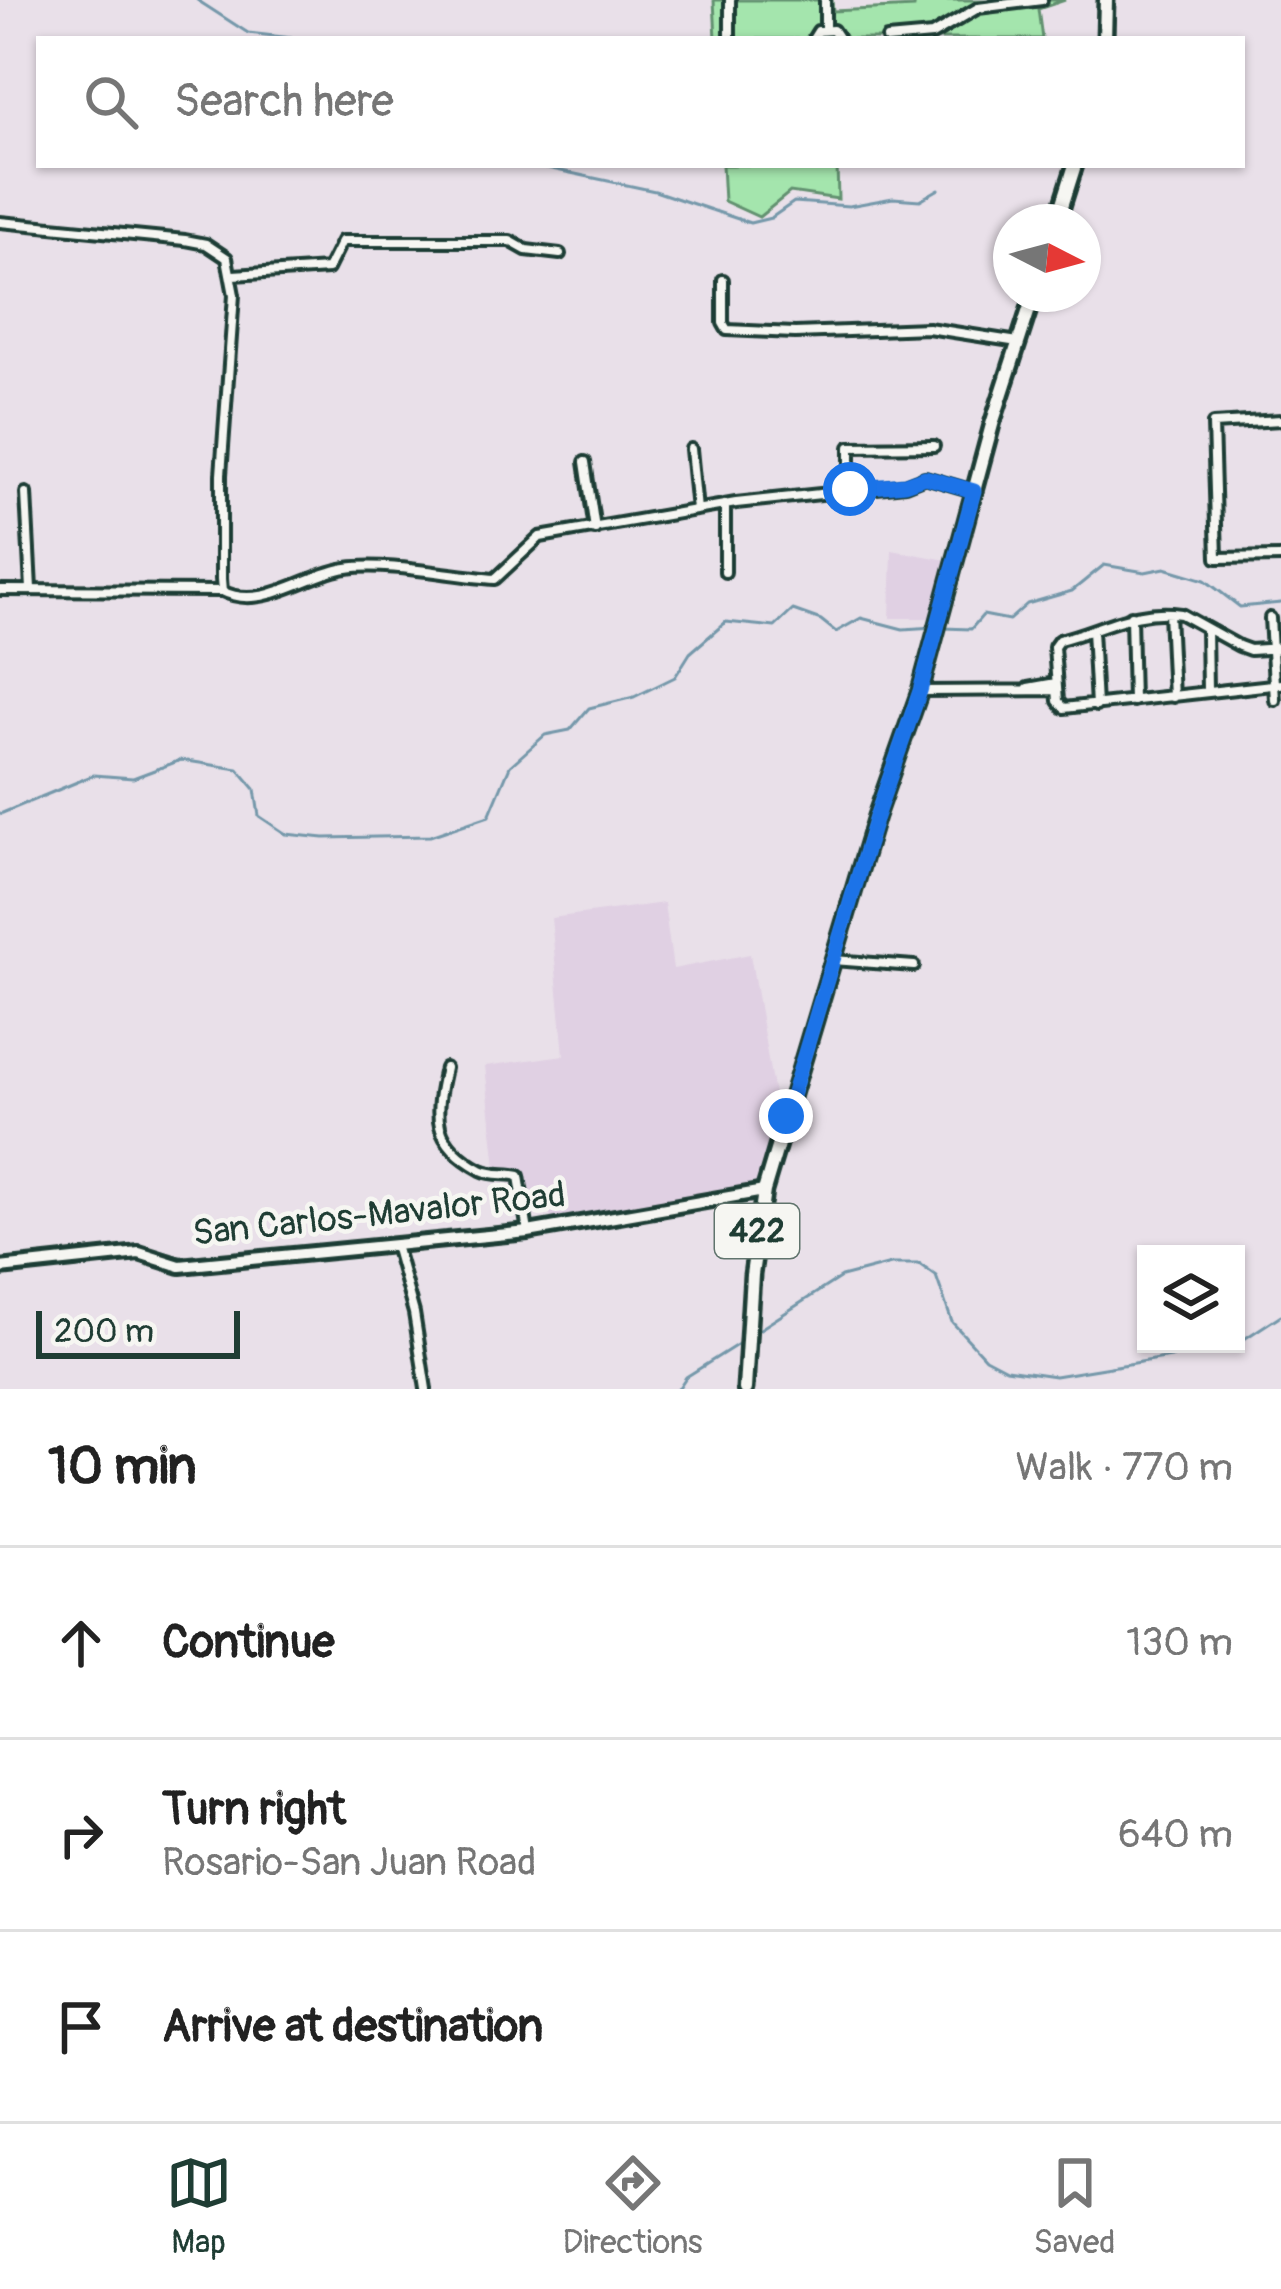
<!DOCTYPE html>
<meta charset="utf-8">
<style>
body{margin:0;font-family:Pangolin,sans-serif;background:#f2f2f2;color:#222}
.controls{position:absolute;right:36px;bottom:36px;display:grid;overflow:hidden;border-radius:0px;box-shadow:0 3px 9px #0004}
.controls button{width:108px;height:108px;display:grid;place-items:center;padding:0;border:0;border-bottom:3px solid #e0e0e0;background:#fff;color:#222;font:60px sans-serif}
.compass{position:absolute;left:993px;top:204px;width:108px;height:108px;border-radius:50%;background:#fff;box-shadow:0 3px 9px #0004;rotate:96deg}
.scale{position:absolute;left:36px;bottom:30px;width:204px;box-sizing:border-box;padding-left:12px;border:6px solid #1f3d34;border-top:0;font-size:33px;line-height:42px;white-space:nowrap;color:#1f3d34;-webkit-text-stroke:9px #f6f6f2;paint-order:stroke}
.stop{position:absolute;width:36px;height:36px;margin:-27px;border:9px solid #1a73e8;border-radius:50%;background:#fff}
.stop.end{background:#1a73e8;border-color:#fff;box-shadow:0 3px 12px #0008}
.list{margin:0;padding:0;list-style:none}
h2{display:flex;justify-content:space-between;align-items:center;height:156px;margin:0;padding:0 48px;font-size:51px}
h2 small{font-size:39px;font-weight:400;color:#767676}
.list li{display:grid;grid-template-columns:78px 1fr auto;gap:36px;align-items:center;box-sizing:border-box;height:192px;padding:0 48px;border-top:3px solid #e0e0e0}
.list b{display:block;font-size:45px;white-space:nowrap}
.list p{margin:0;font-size:39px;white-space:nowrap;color:#767676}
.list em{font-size:39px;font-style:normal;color:#767676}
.icon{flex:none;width:66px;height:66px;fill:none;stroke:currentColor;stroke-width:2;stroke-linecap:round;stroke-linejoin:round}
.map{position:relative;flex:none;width:1281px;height:1389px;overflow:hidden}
.search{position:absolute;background:#fff;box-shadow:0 3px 9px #0004;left:36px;right:36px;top:36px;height:132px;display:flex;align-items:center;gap:30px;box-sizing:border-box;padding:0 42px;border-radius:0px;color:#767676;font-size:45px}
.sheet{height:732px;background:#fff}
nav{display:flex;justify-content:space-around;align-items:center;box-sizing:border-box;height:168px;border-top:3px solid #e0e0e0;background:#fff;font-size:33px;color:#767676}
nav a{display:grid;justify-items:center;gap:6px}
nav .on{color:#1f3d34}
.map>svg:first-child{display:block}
.built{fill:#e0d0e3}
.green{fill:#a4e5ad;stroke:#629170;stroke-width:3}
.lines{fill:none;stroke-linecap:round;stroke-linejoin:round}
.stream{stroke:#7598aa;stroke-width:3}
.minor-casing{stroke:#1f3d34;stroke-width:16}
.tertiary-casing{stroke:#1f3d34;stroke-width:20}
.primary-casing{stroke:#1f3d34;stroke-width:21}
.minor{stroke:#f6f6f2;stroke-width:8}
.tertiary{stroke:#f6f6f2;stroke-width:10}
.primary{stroke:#f6f6f2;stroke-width:12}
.route{stroke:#1a73e8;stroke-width:15}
.labels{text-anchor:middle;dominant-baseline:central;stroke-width:9;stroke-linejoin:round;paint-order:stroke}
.shield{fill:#f6f6f2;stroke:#60746d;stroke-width:3}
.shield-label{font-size:33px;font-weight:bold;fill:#1f3d34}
.street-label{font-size:36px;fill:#1f3d34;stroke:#f6f6f2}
</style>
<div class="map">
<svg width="1281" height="1389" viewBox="0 0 1281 1389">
<rect width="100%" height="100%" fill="#e9e0e9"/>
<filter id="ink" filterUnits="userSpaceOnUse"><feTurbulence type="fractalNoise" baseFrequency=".00833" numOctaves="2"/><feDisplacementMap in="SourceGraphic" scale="24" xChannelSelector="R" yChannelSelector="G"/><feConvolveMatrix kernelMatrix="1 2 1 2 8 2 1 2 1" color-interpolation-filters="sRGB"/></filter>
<g filter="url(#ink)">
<path class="built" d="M892,550L947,560L931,618H890Z
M664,903L673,969L750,954L776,1106L783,1105L758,1189L552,1224L547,1201L526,1202L520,1170L496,1167L485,1066L564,1055L551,918Z"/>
<path class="green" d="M714,0H832L833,11L914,7L915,0H1065L1038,9L1042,39H716Z
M722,165H837L838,199L790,192L759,217L724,201Z"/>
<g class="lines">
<path class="stream" d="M197,0L248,33L301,39
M533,165L655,191L750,223L771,218L794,202L849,206L893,198L920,200L939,189
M943,628L971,629L983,615L1009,620L1027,604L1072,591L1104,565L1145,572L1165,568L1205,580L1240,607L1281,603
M0,814L94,775L133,778L181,760L238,769L255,789L259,816L286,834L324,838L430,836L489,816L510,766L545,735L570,730L589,708L634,697L675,677L690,653L726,622L775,627L793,610L821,620L836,632L861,618L903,629L934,627
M757,1331L841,1277L891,1264H919L936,1276L952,1322L985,1358L1006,1369L1055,1376L1232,1347L1281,1315
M678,1389L686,1377L740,1343"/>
<defs>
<path id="minor" d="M730,0V39
M825,0V28
M813,39L818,31L833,30L839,39
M887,39L932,35L978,8L1042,0
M0,222L185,240L206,244L227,258L234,295L221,475V579L222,591C262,612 308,573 347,568C388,562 451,576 495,579L540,537L736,503L905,485L925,477L973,491
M233,275L328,269L342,241H510L526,250L560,254
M723,280V323L727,330L795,333L928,328L1018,342
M1281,420L1213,424L1217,558L1281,557
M691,449L697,510
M585,462L595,529
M850,489V447L934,446
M26,493L31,589
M725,572V505
M0,590L222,591
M1169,613L1173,697
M1131,616L1133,701
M1270,618L1275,700
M1206,629L1207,690
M1092,630L1096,706
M1281,648L1250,650L1239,646L1181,614C1136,607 1101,630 1059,640L1054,647L1058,701L1064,708L1281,684
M1028,688L1056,683
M920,691L1056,690
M833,960L914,966
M445,1068C434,1116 431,1143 481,1170C493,1176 507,1173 519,1176L528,1232
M395,1245L414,1313L426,1389"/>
<path id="tertiary" d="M0,1268L139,1253L180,1266L528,1232L764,1191"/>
<path id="primary" d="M1105,39L1106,0
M1057,222L1075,165
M745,1389L752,1275L764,1191L876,816L920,691L993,421L1034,294"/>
</defs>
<use href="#minor" class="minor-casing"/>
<use href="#tertiary" class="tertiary-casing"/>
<use href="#primary" class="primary-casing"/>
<use href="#minor" class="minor"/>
<use href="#tertiary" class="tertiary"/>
<use href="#primary" class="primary"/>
</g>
</g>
<g class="lines" filter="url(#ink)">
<path class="route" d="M786,1116L876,817L920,691L974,491L925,477L905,484L850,489"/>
</g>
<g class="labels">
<rect class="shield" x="715" y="1204" width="84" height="54" rx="9"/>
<g class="shield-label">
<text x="757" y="1231">422</text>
</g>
<g class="street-label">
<text transform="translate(379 1214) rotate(-6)">San Carlos-Mavalor Road</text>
</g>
</g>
</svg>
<div class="controls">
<button><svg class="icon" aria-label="layers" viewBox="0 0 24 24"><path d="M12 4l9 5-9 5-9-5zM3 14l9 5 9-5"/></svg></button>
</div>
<svg class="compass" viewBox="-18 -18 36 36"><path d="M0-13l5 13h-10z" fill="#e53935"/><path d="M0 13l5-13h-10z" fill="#767676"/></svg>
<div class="scale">200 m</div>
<div class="stop" style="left:850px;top:489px"></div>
<div class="stop end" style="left:786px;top:1116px"></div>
<div class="search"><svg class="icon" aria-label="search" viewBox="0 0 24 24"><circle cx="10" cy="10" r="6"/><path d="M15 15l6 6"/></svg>Search here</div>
</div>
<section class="sheet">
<h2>10 min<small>Walk · 770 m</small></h2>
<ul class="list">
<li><svg class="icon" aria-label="ahead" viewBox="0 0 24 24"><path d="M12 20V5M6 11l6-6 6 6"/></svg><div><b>Continue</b></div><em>130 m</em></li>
<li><svg class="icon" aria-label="right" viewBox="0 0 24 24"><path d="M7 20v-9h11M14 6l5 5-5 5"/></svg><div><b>Turn right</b><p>Rosario-San Juan Road</p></div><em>640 m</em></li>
<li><svg class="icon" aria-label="arrive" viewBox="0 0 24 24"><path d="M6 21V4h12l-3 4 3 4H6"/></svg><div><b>Arrive at destination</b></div></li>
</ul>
</section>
<nav>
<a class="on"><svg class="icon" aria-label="map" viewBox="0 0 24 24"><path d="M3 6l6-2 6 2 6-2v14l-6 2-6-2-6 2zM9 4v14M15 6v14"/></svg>Map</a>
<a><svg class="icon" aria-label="directions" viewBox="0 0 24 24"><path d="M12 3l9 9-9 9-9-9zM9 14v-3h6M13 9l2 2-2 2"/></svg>Directions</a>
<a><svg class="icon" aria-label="saved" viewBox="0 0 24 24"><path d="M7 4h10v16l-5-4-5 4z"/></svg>Saved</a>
</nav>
